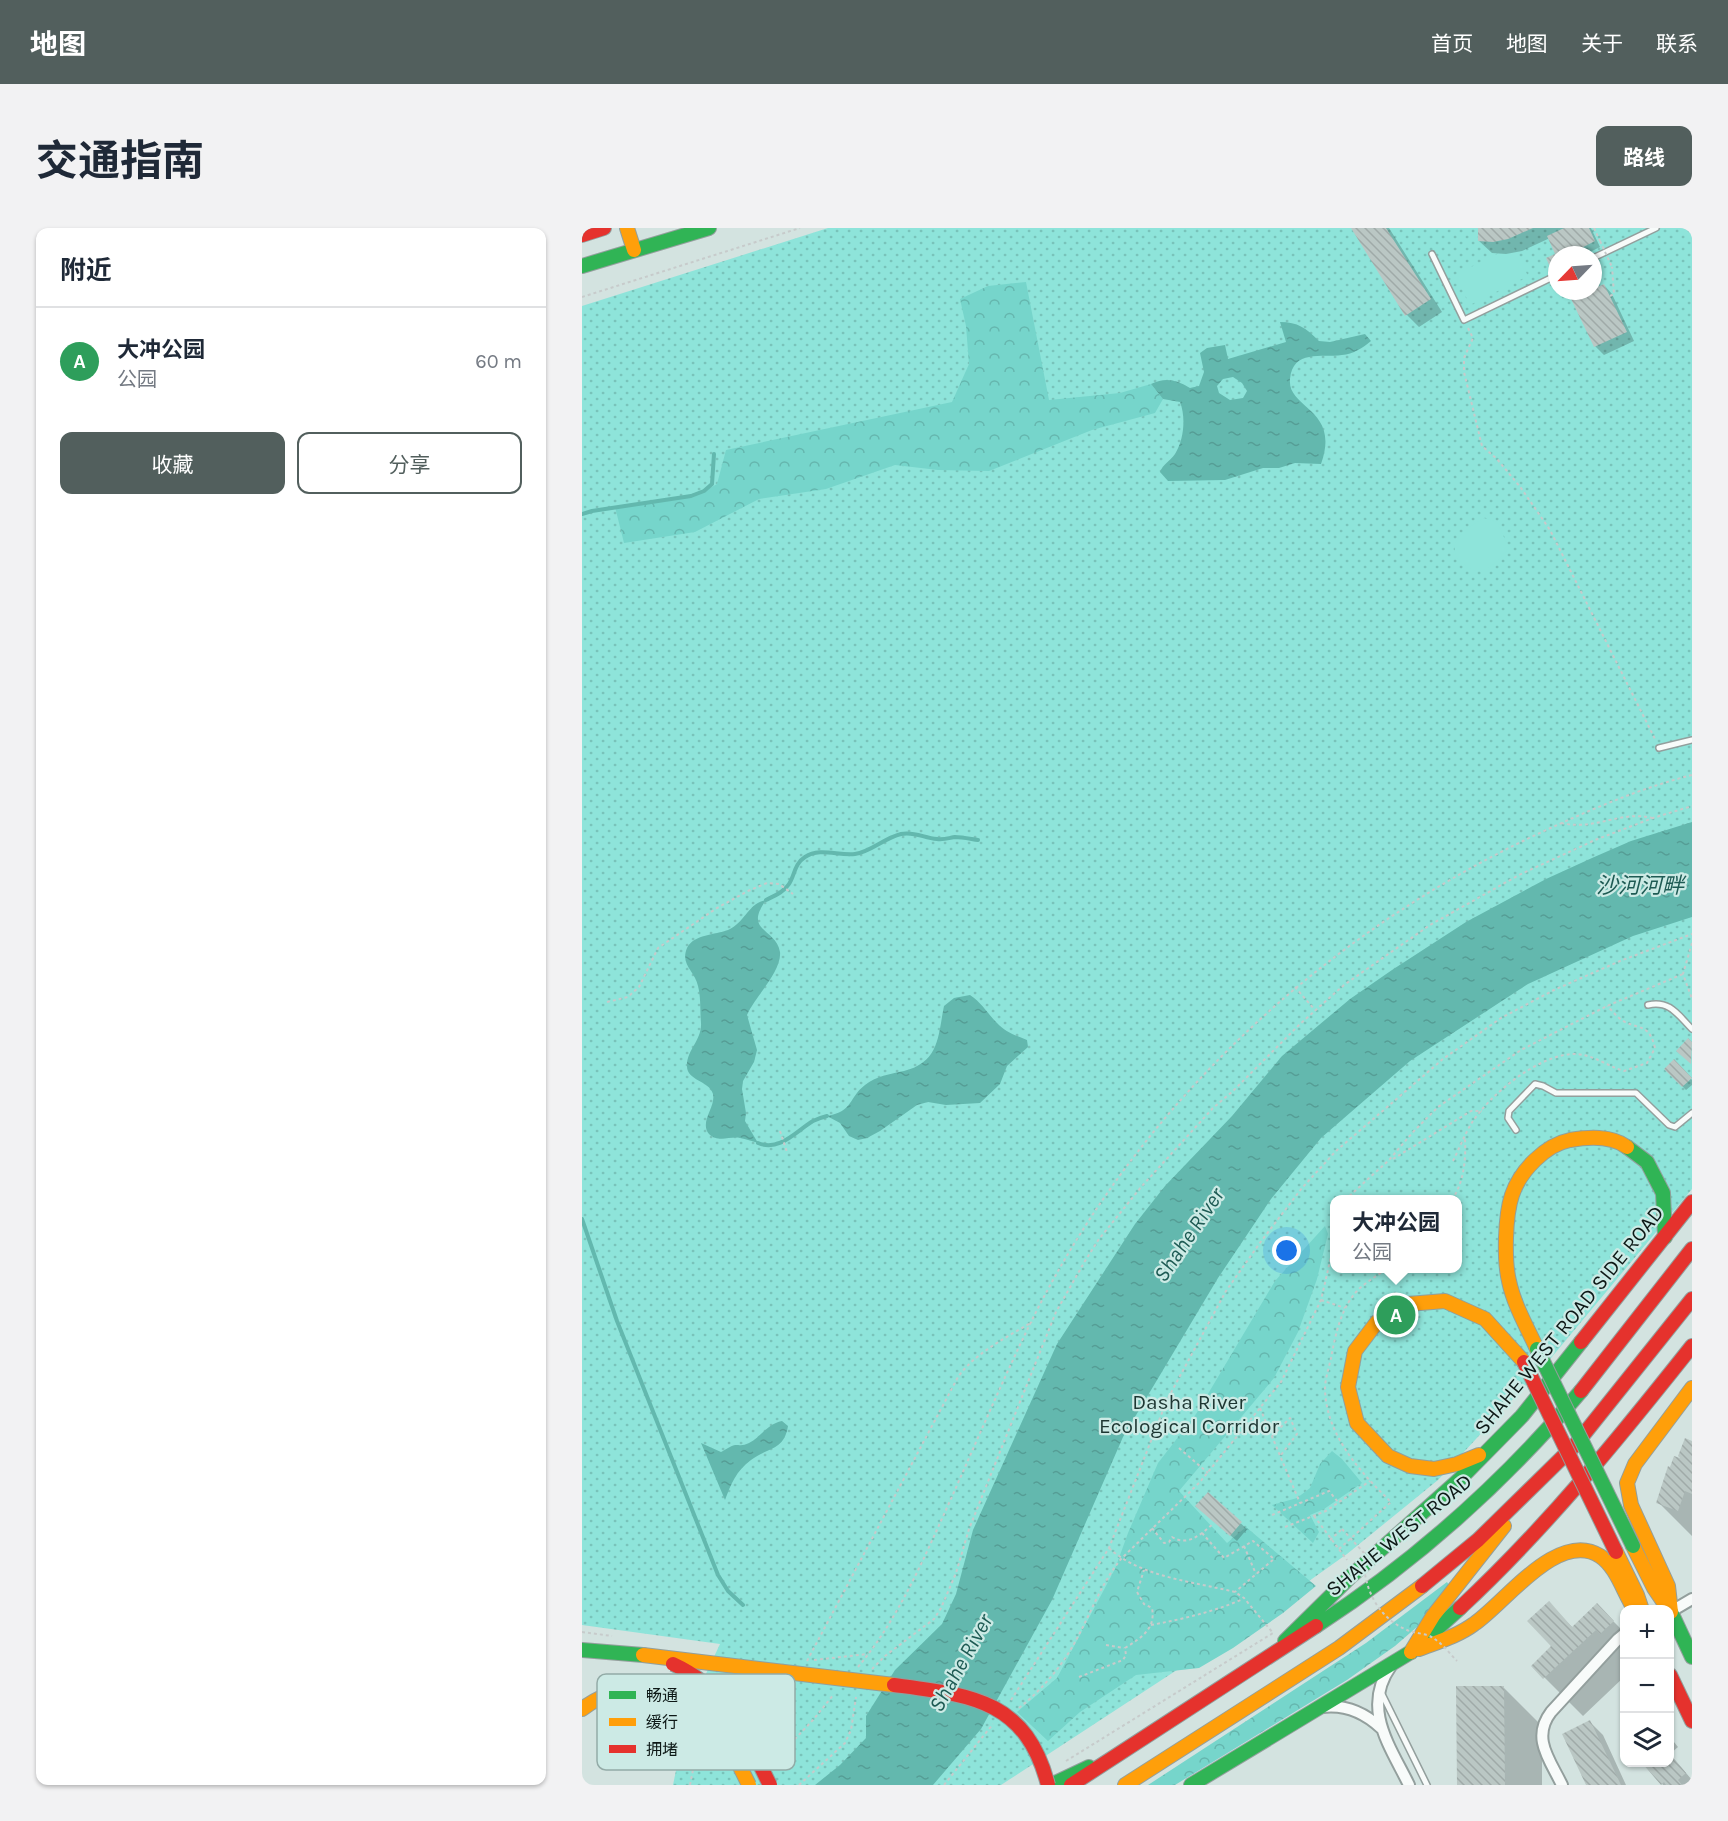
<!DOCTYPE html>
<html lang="zh">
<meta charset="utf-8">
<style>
body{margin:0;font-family:Karla,"Noto Sans SC",sans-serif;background:#f2f2f3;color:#1f2937}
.controls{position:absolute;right:18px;bottom:18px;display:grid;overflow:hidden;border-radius:12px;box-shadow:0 2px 4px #0004}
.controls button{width:54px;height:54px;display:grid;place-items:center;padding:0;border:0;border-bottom:2px solid #e0e1e3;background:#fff;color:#1f2937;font:30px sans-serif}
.compass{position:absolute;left:966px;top:18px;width:54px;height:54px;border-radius:50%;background:#fff;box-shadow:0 2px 4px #0004;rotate:245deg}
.you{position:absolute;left:705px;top:1023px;width:21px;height:21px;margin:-15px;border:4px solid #fff;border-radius:50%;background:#1a73e8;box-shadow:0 0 0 9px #1a73e833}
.badge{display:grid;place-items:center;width:39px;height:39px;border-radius:50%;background:#525f5d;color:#fff;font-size:20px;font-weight:700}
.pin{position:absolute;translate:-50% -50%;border:3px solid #fff;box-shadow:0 2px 6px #0006}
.popup{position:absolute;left:748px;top:967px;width:132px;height:78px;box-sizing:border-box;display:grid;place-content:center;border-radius:12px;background:#fff;filter:drop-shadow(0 2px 4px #0005);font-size:20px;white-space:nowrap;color:#747a83}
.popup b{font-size:22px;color:#1f2937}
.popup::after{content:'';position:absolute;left:50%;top:100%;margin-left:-12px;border:12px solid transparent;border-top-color:#fff}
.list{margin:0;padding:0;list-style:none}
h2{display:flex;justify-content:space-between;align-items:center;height:78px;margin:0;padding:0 24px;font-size:26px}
h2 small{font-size:20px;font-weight:400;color:#747a83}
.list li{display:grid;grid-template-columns:39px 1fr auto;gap:18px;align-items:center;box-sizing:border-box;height:108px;padding:0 24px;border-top:2px solid #e0e1e3}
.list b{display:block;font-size:22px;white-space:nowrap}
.list p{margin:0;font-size:20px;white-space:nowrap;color:#747a83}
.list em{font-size:20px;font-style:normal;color:#747a83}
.actions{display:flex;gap:12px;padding:18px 24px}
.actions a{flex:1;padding:14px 0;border:2px solid #525f5d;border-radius:12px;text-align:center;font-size:21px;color:#525f5d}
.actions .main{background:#525f5d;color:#fff}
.icon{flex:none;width:33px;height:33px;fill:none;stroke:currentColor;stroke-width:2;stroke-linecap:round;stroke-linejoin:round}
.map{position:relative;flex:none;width:1110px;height:1557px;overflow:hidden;border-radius:12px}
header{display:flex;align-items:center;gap:36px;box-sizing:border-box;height:84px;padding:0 30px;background:#525f5d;color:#fff}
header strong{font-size:28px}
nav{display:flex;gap:33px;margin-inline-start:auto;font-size:21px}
.intro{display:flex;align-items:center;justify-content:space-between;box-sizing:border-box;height:144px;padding:0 36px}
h1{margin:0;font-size:42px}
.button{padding:15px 27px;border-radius:12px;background:#525f5d;color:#fff;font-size:21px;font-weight:700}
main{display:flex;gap:36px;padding:0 36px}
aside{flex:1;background:#fff;border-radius:12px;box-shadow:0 2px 4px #0004}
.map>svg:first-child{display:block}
.green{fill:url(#green-dots);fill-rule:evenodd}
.forest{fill:url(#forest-crowns)}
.pitch{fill:#8ee4da}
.water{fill:url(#water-ripples);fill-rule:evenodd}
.shadow{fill:#0003}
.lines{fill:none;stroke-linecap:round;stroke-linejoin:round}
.stream{stroke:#63b8ae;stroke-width:4}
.building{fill:url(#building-back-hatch)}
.lane-casing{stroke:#939f9d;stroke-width:8}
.street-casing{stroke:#939f9d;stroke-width:14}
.fast-casing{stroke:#939f9d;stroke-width:16}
.slow-casing{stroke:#939f9d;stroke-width:16}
.jam-casing{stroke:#939f9d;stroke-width:16}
.path{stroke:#c7cbcb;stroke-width:2;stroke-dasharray:3 3;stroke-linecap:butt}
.lane{stroke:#f8fbfa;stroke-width:5}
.street{stroke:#f8fbfa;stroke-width:10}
.fast{stroke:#30b455;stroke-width:14}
.slow{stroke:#ff9f0a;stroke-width:14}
.jam{stroke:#e5322d;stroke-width:14}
.fast-bridge-casing{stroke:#939f9d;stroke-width:16;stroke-linecap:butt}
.slow-bridge-casing{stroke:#939f9d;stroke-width:16;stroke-linecap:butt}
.jam-bridge-casing{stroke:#939f9d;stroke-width:16;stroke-linecap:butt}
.path-bridge{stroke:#c7cbcb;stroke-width:2;stroke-dasharray:3 3;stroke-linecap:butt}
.fast-bridge{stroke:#30b455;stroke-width:14}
.slow-bridge{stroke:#ff9f0a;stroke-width:14}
.jam-bridge{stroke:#e5322d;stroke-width:14}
.labels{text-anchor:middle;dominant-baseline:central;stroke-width:4.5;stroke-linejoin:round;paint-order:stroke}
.street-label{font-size:21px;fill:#0d1816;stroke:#cceae5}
.park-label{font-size:21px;fill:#1d3632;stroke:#cceae5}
.water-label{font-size:22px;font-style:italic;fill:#1e5b54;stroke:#cceae5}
.key{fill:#cceae5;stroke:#93aba7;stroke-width:1.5}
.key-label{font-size:16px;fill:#0d1816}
</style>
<header>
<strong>地图</strong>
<nav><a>首页</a><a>地图</a><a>关于</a><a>联系</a></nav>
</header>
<div class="intro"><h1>交通指南</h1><a class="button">路线</a></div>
<main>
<aside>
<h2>附近<small></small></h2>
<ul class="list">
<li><span class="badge" style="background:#2e9e5b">A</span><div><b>大冲公园</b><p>公园</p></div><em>60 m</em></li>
</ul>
<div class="actions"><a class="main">收藏</a><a>分享</a></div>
</aside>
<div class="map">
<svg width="1110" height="1557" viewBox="0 0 1110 1557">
<defs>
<pattern id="green-dots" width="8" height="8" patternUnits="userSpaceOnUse" patternTransform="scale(1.5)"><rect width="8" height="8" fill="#8ee4da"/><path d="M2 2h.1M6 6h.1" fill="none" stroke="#79c3ba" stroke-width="1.8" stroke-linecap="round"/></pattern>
<pattern id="forest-crowns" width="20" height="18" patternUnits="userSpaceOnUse" patternTransform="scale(1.5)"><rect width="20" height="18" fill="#76d5cb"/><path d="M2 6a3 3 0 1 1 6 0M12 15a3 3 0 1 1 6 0" fill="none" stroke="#65b6ae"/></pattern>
<pattern id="water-ripples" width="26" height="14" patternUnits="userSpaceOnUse" patternTransform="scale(1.5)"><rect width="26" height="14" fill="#63b8ae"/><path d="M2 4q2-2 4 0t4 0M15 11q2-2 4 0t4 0" fill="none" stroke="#559d95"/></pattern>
<pattern id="building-back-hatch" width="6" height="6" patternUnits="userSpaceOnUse" patternTransform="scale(1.5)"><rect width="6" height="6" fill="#bac7c4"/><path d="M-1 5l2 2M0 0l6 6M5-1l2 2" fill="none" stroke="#9faaa8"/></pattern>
</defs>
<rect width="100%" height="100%" fill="#d3e3e0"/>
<path class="green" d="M246,0H1110V961L969,1130L856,1252L765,1326L682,1385L419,1557H91L106,1484L138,1416L0,1397V78ZM975,27H1011V63H975ZM752,972H876V1040H752Z"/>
<path class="forest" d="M444,54L467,172L538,165L569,156L581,171L573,185L510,202L407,243L356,242L313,237L244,261L177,271L113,304L42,315L33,279C67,274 105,274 135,256L144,222L370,174L387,136L384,98L378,71L406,58Z
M743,998L746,1006L735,1051L716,1104L692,1150L597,1263L645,1315L664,1299L734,1358L701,1385L651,1420L617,1440L554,1447L498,1484L466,1513L435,1484L475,1450L533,1341L546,1305L576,1235L614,1186L693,1053Z
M750,1223L760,1231L780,1255L742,1281L728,1287L737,1304L731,1315L690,1277L715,1270L728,1260L738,1236Z
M865,1354L867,1357L835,1399L813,1418L765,1452L593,1557H566L784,1415Z"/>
<path class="pitch" d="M931,18L946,48L888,77L873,47Z
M902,290L915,294L927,320C920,328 912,338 902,342C888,346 867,329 874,314C879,303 892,296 902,290Z"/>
<path class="water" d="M698,94C716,94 724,100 737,113L748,114L783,106L789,113C781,120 771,126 760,127C739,130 711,121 708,151C705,181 759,180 739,236L713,235L697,240H681L643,252L586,253L578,244C581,236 588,233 593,226C602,212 604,189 598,174L581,171L569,156C584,149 594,152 608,160L617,158L622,144L618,125L625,120L643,117L646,131L704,114ZM651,149L660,155L665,163L661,170L648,172L637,165L635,158L641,151Z
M1110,594V689L1051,708L946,756L828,833L739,910L689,971L636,1050L541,1209L470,1372L399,1501L351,1557H233L258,1537L284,1510V1488L313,1442L360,1396L374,1366L391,1302L475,1116L553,996L583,958L650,888L700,828L768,771L810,742L884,694L964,651L1010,630L1049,613Z
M184,672C161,704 194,700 198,724C200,743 173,769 165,787L175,822L172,834L161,853L160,861L164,885L163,893L176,915C170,913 164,911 158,910C148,908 136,915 127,906C117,894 134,879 131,866C127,852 104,853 105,837C105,822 120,812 119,795C118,783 119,769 116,758C113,743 98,737 105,720C112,706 133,707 146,702C164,694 165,676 184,672Z
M388,767C401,776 405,785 415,795C423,804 435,808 445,812L446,819L425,838L418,856L398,875L364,877L346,874L335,877L298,903L285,910L276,912L267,908L258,895L245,888C272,883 266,870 283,857C294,848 308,846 322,843C358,834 356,807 362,778L372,770Z
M200,1193L206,1198C202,1223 186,1219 169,1232C154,1243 149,1256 143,1272L119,1215L139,1224C143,1222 148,1218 153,1217C159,1217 161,1218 167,1215C180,1208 185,1196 200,1193Z"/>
<path class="shadow" d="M770,0H807L860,84L837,99L825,87Z
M898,0H982L980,3L986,0H1009L1018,19L1002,27H975V44L969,38L975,26L968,10L940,23L924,26L910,25L897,13Z
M1022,57L1030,66L1052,113L1022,127L1013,118L1010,63Z
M1092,833L1110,852V857L1104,862L1084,841Z
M1110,1215V1308L1076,1274Z
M626,1266L665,1301L655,1313L621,1284Z
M967,1375L991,1400L1015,1377L1042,1404V1449L1001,1488L951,1438L971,1419Z
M922,1460L960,1498V1557H877Z
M1008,1494L1021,1507L1044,1557H1005Z
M1088,1509L1096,1519L1088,1526L1110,1552V1557H1081L1063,1536L1088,1534Z"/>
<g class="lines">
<path class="stream" d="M0,286L10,283L109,268L122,263L130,256L132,226
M184,672C192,668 202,664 207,656C213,647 212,636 223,629C238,619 256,628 273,626C289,624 302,610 319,606C332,603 342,610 355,611C361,612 367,610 373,609C380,609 389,611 396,612
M176,915C198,924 214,903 231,893C235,891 241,889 245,888
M0,991L35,1093L136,1347L146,1363L161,1377"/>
</g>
<path class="building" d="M769,0H804L849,71L823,88Z
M896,0H951L926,11L911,14L896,13Z
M982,0H1007L1013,13L986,27H975V36L968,39L964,30L973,26L965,8Z
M1022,56L1045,104L1012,119L989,71L1006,63H1011V61Z
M1106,810L1110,814L1109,836L1094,823Z
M1092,831L1110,850L1100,859L1082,841Z
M1103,1210L1110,1213V1266L1103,1263L1096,1283L1074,1275L1086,1238L1088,1239L1092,1228L1098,1230L1096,1228Z
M626,1264L660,1294L648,1308L613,1278Z
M967,1373L990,1399L1015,1375L1032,1393L1018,1406L1014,1402L961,1451L949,1438L969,1418L945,1393Z
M874,1458H922L923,1557H875Z
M1008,1492L1039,1557H1004L980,1506Z
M1088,1526L1104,1545L1096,1552L1100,1557H1084L1082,1554L1079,1557L1061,1536L1088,1534Z"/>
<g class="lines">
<defs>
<path id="lane" d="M850,26L882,92L975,47
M1011,30L1074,0
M1077,520L1110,512
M1066,777C1088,772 1096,787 1110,801
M934,902L926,890L927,883L953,856L961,858L974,865H1054L1087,897L1093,899L1110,885
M799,1464L845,1557"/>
<path id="street" d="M1088,1384L1110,1371
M809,1438C779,1480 808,1518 827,1557
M740,1479C763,1476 782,1484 799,1500
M980,1557C968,1532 949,1510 969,1484L1036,1411L1042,1406"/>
<path id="fast" d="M0,38L127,0
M1045,919L1065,934L1081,965L1083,1009
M1088,1382L1110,1429
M734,1398C834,1333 922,1254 999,1163
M703,1413L768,1349L878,1251L940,1188L999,1114
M0,1422L61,1427
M469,1557L507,1539
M609,1557L829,1424L878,1380"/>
<path id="slow" d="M45,0L52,22
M955,1121C945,1099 932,1077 927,1053C922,1032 923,988 930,967C938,943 963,917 988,912C1006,909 1029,907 1045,919
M897,1227L875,1236L852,1241L828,1238L806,1228L775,1195L766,1159L773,1123L795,1094L826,1076L863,1073L903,1091L942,1134
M1051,1318L1072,1360L1087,1382
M1034,1324L1055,1367L1060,1382
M1089,1384L1086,1358L1049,1277L1045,1255L1053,1236L1110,1160
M837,1421C855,1414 876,1408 892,1396C923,1375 976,1301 1018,1328C1035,1339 1042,1366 1053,1382
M829,1424L851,1388L922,1298
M0,1481C23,1464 46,1458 75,1460
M543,1557L757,1420L840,1358"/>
<path id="jam" d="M0,7L22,0
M999,1114L1110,974
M999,1163L1110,1021
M840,1358L896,1312L994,1216L1110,1071
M878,1380C964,1300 1037,1210 1110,1118
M1088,1447L1110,1493
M489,1557L734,1398"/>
</defs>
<use href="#lane" class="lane-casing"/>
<use href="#street" class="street-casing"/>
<use href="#fast" class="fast-casing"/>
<use href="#slow" class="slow-casing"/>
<use href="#jam" class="jam-casing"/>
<path class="path" d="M1012,0L1018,13
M1028,68L1032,66L1030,39
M0,69L218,0
M886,100L891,110L882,130V144L900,218L915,231L939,260L968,302L1073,511
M979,595C1014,603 1038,582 1070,590
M1110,715L1101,746L1110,771
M713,759L733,782
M25,774L46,769L57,759L76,720L135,680L166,663L185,655L197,656L211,666
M198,903L205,924
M811,931L889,883H900
M871,933C877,921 882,908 889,896C907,867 958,825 994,826C1012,827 1025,838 1042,843L1065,835L1073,820C1067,797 1061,802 1043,794C1036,791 1031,783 1025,778
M763,972L807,932L831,904L856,879L939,822L1025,778L1101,746
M870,972C882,954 884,931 883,911
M739,1072L763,1080
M678,1180L718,1275
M690,1208L708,1190L715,1206L699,1227
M597,1220L626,1245
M690,1287L747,1263L756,1274
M732,1288L765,1332
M703,1299L744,1283L788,1253
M570,1300L582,1315L587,1314L590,1309C606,1319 619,1306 631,1296
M620,1305L642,1330L671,1313L692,1331L653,1364
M748,1312L760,1301
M662,1318L674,1346
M527,1320C558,1349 613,1354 653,1364L662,1370L691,1405
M757,1321L809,1274C778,1244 744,1207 743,1161C743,1150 748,1137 750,1125C754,1104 760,1078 776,1062C784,1054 796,1047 806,1040
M569,1397C601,1391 631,1384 661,1371
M0,1404L30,1408
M524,1417L542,1420
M232,1432L286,1426
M225,1433L376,1149C394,1124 424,1110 450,1094
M276,1439C314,1394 339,1337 363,1284C392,1220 419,1155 450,1092C559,872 750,698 973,598C1017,578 1063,559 1110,547
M290,1441L303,1428L352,1391L359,1380L374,1345L387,1301L462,1114L474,1084L503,1033L517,1011L560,958L631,880L651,863L718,796L762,757L848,697L937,647L1013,612L1071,590L1110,578
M497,1449L541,1432L544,1427L543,1420C559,1410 574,1401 570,1380L562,1376L555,1364L562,1342
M161,1454L181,1493L175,1497
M150,1462L160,1455
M429,1472L527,1320L585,1172L644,1063L680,1012L720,960L754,923L818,868L861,831L919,790L972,762L1038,733L1110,706
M437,1480C458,1463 475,1444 489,1421C507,1391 517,1358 539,1331L618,1254L699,1154L739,1072L752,1016
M192,1533L231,1492L252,1466
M484,1533L691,1405
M108,1557L119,1501
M217,1557L263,1515L269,1502L274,1469
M362,1557L411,1496"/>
<use href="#lane" class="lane"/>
<use href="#street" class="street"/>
<use href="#fast" class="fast"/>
<use href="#slow" class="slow"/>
<use href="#jam" class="jam"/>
<defs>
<path id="fast-bridge" d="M955,1121L1051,1318"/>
<path id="slow-bridge" d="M61,1427L312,1457
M75,1460C130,1478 143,1508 167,1557"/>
<path id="jam-bridge" d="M942,1134L1034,1324
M91,1436C146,1461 162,1506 188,1557
M312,1457C388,1467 444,1471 466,1557"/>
</defs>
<use href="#fast-bridge" class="fast-bridge-casing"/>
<use href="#slow-bridge" class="slow-bridge-casing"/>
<use href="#jam-bridge" class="jam-bridge-casing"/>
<path class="path-bridge" d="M1018,13L1030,39
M760,1301L782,1325C780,1357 794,1389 825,1402C833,1406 845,1405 851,1410C860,1415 868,1426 875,1433"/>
<use href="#fast-bridge" class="fast-bridge"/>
<use href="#slow-bridge" class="slow-bridge"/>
<use href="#jam-bridge" class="jam-bridge"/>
</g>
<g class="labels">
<g class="street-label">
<text transform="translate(987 1092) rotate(-51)">SHAHE WEST ROAD SIDE ROAD</text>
<text transform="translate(817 1307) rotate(-39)">SHAHE WEST ROAD</text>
</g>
<g class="park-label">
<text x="607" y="1174">Dasha River<tspan x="607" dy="24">Ecological Corridor</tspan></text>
</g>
<g class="water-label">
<text x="1058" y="658">沙河河畔</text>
<text transform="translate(607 1007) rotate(-56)">Shahe River</text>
<text transform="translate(379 1435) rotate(-61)">Shahe River</text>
</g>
</g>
<rect x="15" y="1446" width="198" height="96" rx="9" class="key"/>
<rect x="27" y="1463" width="27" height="8" fill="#30b455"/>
<rect x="27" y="1490" width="27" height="8" fill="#ff9f0a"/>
<rect x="27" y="1517" width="27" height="8" fill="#e5322d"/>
<g class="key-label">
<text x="64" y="1473">畅通</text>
<text x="64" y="1500">缓行</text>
<text x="64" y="1527">拥堵</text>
</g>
</svg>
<div class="controls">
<button>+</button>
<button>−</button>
<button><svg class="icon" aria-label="layers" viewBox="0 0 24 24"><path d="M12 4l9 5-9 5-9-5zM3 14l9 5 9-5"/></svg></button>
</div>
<svg class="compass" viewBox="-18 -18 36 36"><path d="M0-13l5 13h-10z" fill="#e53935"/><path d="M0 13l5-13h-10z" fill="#747a83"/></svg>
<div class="you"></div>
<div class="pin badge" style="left:814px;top:1087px;background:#2e9e5b">A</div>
<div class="popup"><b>大冲公园</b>公园</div>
</div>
</main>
